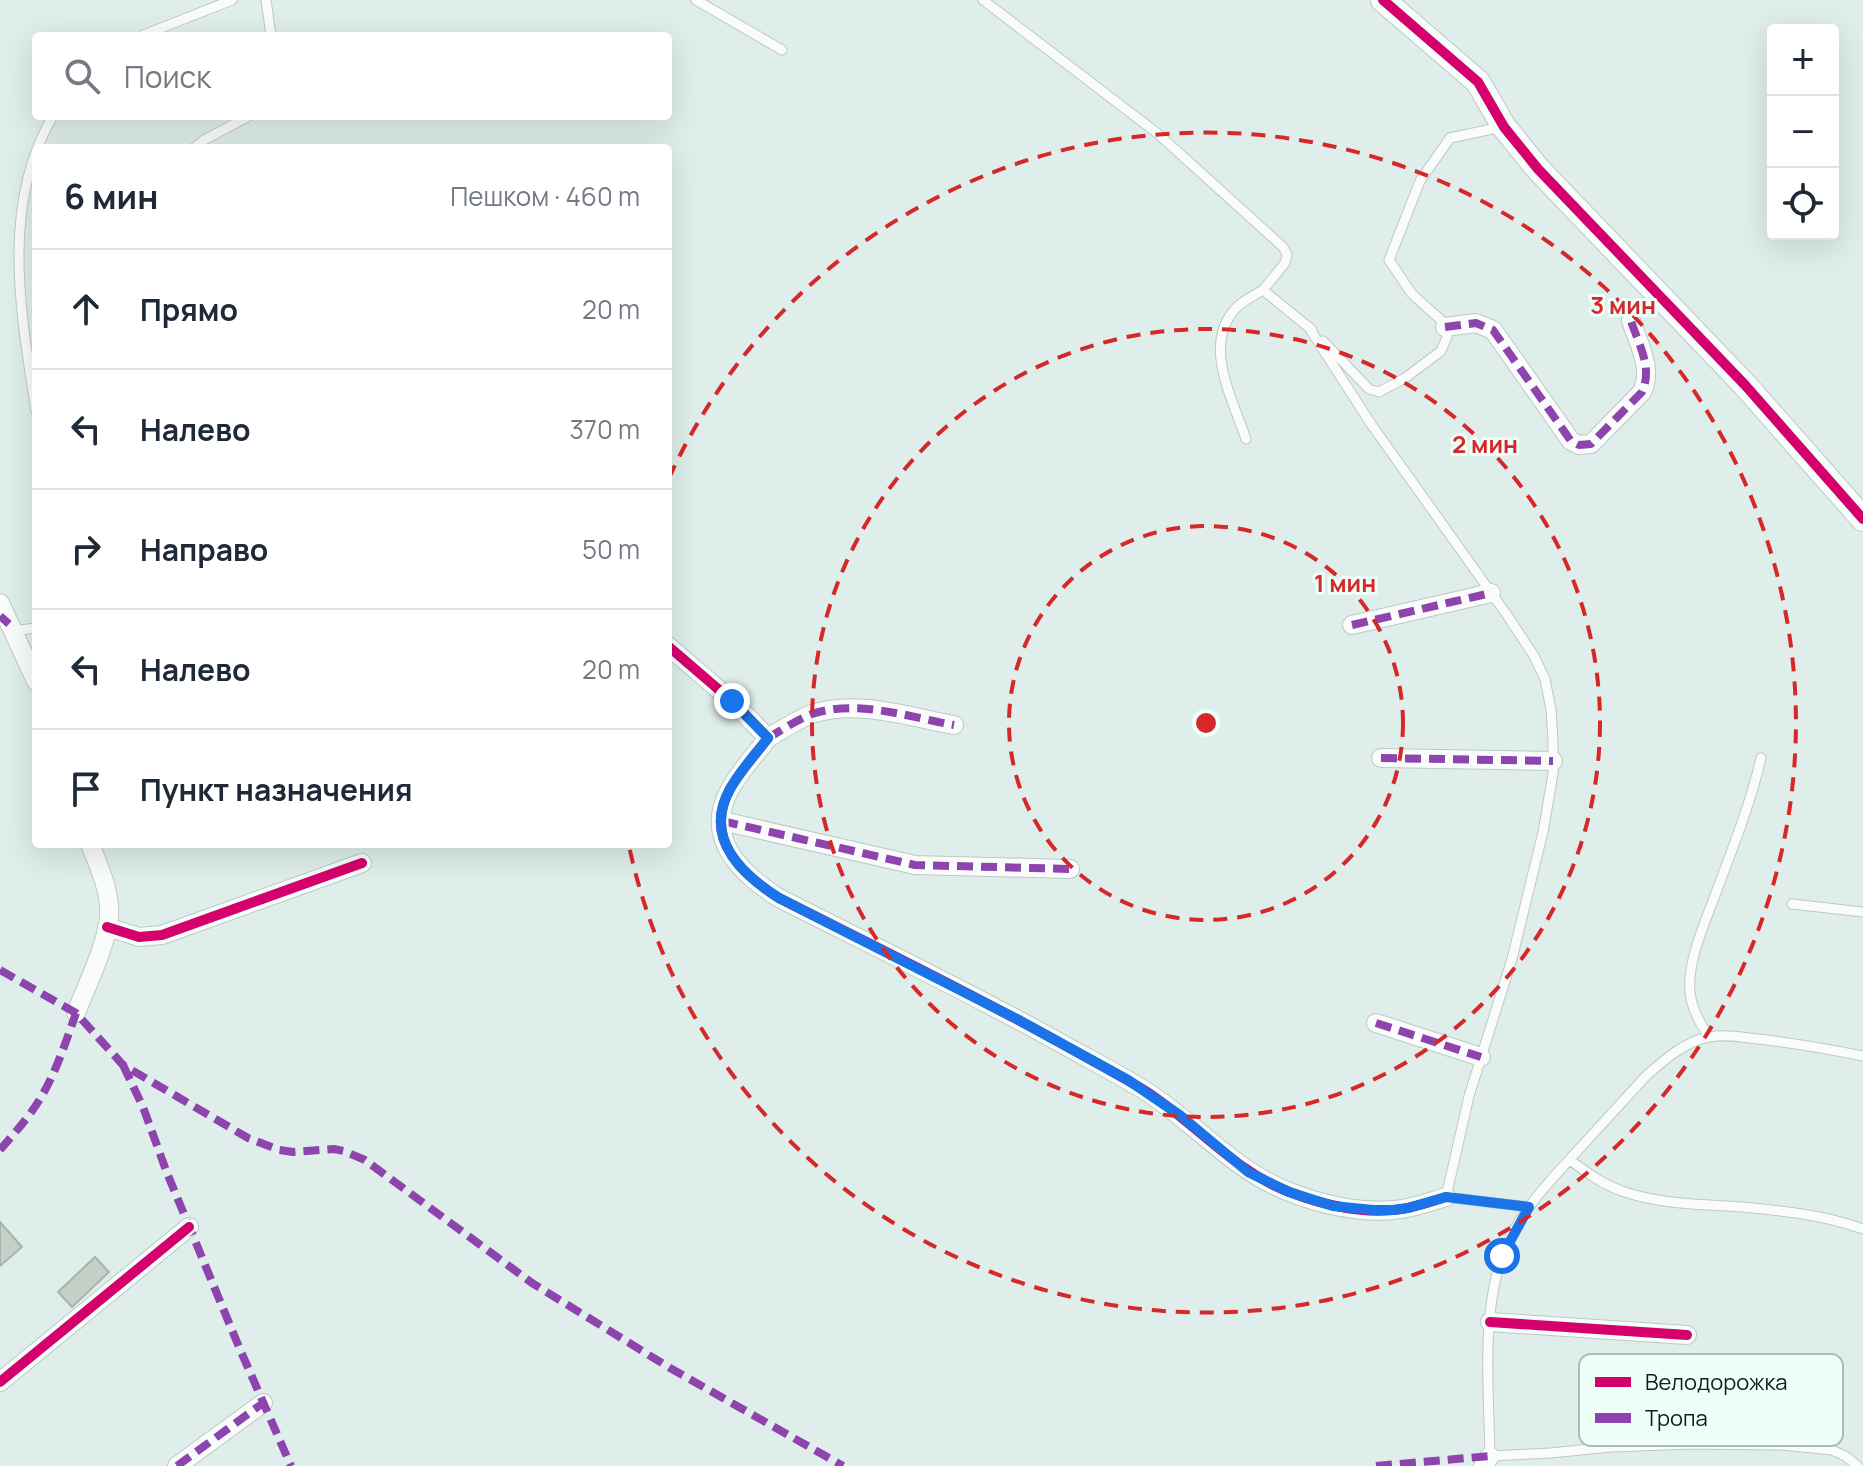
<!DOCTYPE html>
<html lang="ru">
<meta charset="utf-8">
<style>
body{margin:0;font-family:Manrope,sans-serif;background:#f2f2f3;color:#1f2937}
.controls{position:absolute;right:24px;top:24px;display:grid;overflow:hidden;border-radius:8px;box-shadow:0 8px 32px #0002}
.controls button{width:72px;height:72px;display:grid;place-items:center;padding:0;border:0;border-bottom:2px solid #e0e1e3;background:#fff;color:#1f2937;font:40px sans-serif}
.stop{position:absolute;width:24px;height:24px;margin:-18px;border:6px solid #1a73e8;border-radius:50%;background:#fff}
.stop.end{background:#1a73e8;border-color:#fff;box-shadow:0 2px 8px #0008}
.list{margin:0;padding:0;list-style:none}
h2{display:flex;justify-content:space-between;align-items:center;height:104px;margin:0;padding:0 32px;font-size:34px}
h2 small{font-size:26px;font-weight:400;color:#747a83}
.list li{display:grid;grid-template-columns:52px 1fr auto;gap:24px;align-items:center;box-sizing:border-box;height:120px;padding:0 32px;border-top:2px solid #e0e1e3}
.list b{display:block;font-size:30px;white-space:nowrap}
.list em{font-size:26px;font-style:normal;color:#747a83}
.icon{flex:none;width:44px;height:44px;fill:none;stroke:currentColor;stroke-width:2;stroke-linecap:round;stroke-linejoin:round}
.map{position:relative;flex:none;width:1863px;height:1466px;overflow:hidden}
.search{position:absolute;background:#fff;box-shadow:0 8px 32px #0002;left:32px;top:32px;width:640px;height:88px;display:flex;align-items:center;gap:20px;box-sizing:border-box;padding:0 28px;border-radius:8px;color:#747a83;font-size:30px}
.panel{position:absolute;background:#fff;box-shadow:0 8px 32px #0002;left:32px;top:144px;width:640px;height:704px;border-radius:8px}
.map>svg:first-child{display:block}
.building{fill:#c2d0c8;stroke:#a9b3ae;stroke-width:2}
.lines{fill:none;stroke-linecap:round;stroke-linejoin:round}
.lane-casing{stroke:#bdc9c6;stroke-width:11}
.street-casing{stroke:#bdc9c6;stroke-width:20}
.secondary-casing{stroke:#bdc9c6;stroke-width:26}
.lane{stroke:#fafcfc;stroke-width:9}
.street{stroke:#fafcfc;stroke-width:18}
.secondary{stroke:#fafcfc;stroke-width:24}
.quiet{stroke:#8e44ad;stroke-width:8;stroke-dasharray:16 8;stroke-linecap:butt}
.cycleway-casing{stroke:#eefffa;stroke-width:15}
.cycleway{stroke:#d6006c;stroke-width:10}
.route{stroke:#1a73e8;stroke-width:10}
.ring{fill:none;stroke:#d62828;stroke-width:4;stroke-dasharray:14 10}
.key{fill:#eefffa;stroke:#acbbb7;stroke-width:2}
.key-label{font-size:22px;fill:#131c1a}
.centre{fill:#d62828;stroke:#eefffa;stroke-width:4}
.ring-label{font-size:24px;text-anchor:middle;font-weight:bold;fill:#d62828;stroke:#eefffa;stroke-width:6;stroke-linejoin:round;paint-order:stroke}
</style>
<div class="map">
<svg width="1863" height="1466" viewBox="0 0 1863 1466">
<rect width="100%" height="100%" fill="#dfeeea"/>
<path class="building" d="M0,1222L22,1247L0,1266Z
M95,1257L109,1272L72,1307L58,1292Z"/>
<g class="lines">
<defs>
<path id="lane" d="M266,0L271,36
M696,0L782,50
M983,0L1157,133L1283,247L1287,254L1285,263L1263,290L1312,330
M141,36L232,0
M194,148L204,140L249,116
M1308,326L1371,424L1507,615L1534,656L1545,679L1551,710L1553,740V774L1543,832L1512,959L1469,1096L1446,1197L1529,1207
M1323,341L1369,389L1379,392L1405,378L1441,351L1447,337V332L1442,321L1412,294L1389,260L1420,181L1450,138L1502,127
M36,411C21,314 0,205 53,116
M1246,439C1233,400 1201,343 1237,307C1244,300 1255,295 1263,290
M12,631L36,628
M1792,904L1863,912
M1709,1037C1700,1023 1692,1010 1690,992C1687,963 1704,925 1714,898C1731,852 1750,806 1761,758
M1570,1160C1586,1172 1602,1184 1622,1191C1661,1205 1702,1204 1743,1207C1784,1211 1824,1215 1863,1229
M1858,1466L1845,1456L1832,1450L1783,1445L1690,1444L1611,1447L1550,1453L1490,1456C1489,1393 1481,1317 1502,1256C1517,1214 1550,1181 1580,1148C1602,1124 1624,1100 1646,1076C1664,1060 1684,1042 1709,1037C1725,1034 1742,1037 1758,1039C1793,1043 1828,1049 1863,1056"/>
<path id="street" d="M1445,327L1476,323L1493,330L1571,441L1579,445L1591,444L1642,392C1653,368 1639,345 1631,321
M0,603L36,681
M1352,625L1491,593
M668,646L732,701L768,738C755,755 740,771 730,789C703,838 741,874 779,898C874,946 971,993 1064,1045C1091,1060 1118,1074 1144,1090C1195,1122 1234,1172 1292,1193C1324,1205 1359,1213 1393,1210C1411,1209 1429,1202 1446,1197
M768,738C782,730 796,720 812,714C857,699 909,717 954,725
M1381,758L1553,761
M722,821L915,865L1070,869
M107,927L139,937L162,935L362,863
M76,1013C86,987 107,944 109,917C111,892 99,867 90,844
M1376,1023L1481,1057
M1490,1322L1687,1335
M0,1382L189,1227
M177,1466L263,1403
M1483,1466L1490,1456"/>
<path id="secondary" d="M1383,0L1478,82L1504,127L1538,169L1745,385L1863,519"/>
</defs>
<use href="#lane" class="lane-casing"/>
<use href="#street" class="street-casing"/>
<use href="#secondary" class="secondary-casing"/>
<use href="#lane" class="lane"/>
<use href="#street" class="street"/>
<use href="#secondary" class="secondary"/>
<path class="quiet" d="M1445,327L1476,323L1493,330L1571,441L1579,445L1591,444L1642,392C1653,368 1639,345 1631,321
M0,616L9,624
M1352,625L1491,593
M768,738C782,730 796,720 812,714C857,699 909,717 954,725
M1381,758L1553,761
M722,821L915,865L1070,869
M0,970L76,1013L123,1065L248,1138L279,1150L293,1152L334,1149L344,1151L365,1160L532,1283L670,1368L843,1466
M1376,1023L1481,1057
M123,1065L143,1107L167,1173L239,1347L291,1466
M0,1150C11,1137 22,1125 32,1111C53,1082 64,1047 76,1013
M177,1466L263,1403
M1376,1466L1490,1456"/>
<defs>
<path id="cycleway" d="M1383,0L1478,82L1504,127L1538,169L1745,385L1863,519
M668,646L732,701L768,738C755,755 740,771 730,789C703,838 741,874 779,898C874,946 971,993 1064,1045C1091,1060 1118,1074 1144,1090C1195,1122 1234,1172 1292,1193C1324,1205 1359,1213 1393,1210C1411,1209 1429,1202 1446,1197
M107,927L139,937L162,935L362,863
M1490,1322L1687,1335
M0,1382L189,1227"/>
</defs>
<use href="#cycleway" class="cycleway-casing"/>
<use href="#cycleway" class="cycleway"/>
</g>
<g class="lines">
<path class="route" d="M732,701L768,738C755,755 740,771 730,789C703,838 741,874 779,898L1017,1019L1128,1080L1181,1116L1248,1172L1289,1192L1333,1206L1373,1210H1393L1408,1208L1446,1197L1529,1207L1502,1256"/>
</g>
<g class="ring">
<circle cx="1206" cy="723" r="197"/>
<circle cx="1206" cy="723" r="394"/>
<path d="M669 478A590 590 0 1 1 629 846"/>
</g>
<rect x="1579" y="1354" width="264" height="92" rx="12" class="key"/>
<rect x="1595" y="1377" width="36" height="10" fill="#d6006c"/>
<rect x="1595" y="1413" width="36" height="10" fill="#8e44ad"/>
<g class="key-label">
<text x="1645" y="1390">Велодорожка</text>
<text x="1645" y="1426">Тропа</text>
</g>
<circle cx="1206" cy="723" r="12" class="centre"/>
<g class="ring-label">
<text x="1623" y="314">3 мин</text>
<text x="1485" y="453">2 мин</text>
<text x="1345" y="592">1 мин</text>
</g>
</svg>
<div class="controls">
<button>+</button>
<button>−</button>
<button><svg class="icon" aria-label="locate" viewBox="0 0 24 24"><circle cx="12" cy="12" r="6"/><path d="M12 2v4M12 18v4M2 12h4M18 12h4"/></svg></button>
</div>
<div class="stop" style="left:1502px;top:1256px"></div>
<div class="stop end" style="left:732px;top:701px"></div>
<div class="search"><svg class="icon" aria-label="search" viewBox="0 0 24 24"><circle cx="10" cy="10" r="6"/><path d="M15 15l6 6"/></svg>Поиск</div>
<section class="panel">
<h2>6 мин<small>Пешком · 460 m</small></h2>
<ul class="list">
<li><svg class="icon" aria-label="ahead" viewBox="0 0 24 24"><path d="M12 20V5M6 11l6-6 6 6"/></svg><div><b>Прямо</b></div><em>20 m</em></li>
<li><svg class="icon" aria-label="left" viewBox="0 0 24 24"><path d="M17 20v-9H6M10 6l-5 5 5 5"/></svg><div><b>Налево</b></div><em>370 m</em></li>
<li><svg class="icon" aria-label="right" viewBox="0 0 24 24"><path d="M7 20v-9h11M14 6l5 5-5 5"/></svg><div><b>Направо</b></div><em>50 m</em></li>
<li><svg class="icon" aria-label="left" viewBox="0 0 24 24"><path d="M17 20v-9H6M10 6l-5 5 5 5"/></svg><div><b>Налево</b></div><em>20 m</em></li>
<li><svg class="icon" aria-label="arrive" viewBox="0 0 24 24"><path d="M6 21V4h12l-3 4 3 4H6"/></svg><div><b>Пункт назначения</b></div></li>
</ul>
</section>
</div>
